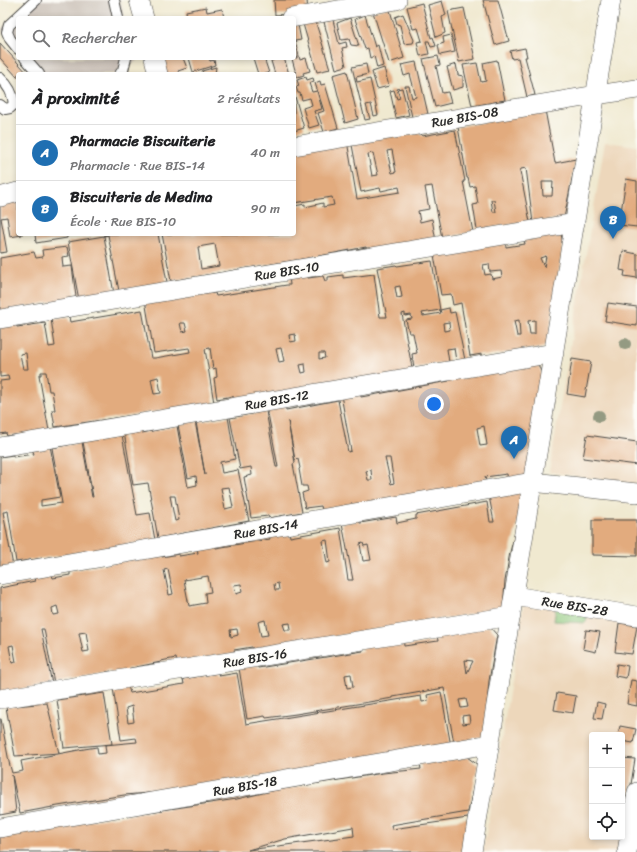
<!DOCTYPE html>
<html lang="fr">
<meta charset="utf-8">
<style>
body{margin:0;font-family:Sriracha,sans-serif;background:#f2f2f2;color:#202124}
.controls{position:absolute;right:12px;bottom:12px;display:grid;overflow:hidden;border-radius:4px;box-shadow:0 2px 6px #0003}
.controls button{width:36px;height:36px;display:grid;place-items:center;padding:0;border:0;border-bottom:1px solid #e0e0e0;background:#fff;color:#202124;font:20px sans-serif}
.you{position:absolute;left:434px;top:404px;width:14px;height:14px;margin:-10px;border:3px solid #fff;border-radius:50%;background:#1a73e8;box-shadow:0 0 0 6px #1a73e833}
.badge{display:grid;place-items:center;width:26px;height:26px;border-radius:50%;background:#1f6fb2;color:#fff;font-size:13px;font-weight:700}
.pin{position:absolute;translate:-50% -33px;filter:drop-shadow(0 1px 2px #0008)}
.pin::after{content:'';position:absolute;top:21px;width:14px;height:12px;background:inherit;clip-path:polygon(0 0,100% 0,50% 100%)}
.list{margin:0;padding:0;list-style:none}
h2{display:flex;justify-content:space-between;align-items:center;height:52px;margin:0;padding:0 16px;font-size:17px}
h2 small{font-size:13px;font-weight:400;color:#757577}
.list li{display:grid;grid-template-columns:26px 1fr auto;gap:12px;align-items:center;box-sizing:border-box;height:56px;padding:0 16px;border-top:1px solid #e0e0e0}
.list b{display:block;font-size:15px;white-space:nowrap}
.list p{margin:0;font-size:13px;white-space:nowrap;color:#757577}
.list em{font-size:13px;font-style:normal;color:#757577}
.icon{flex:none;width:22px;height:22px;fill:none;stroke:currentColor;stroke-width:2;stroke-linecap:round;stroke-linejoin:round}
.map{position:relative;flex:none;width:637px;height:852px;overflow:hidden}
.search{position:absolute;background:#fff;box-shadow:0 2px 6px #0003;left:16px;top:16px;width:280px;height:44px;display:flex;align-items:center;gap:10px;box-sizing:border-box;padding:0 14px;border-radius:4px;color:#757577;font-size:15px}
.panel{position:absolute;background:#fff;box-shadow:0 2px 6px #0003;left:16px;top:72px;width:280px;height:164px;border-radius:4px}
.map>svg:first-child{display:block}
.built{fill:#edd7bb;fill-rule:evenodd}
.industrial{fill:#ccc2b9}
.green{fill:#8ec77c;stroke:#5c7954}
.building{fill:#e2ab7e;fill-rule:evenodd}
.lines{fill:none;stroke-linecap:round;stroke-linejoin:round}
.lane-casing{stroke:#494844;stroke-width:12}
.street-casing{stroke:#494844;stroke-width:20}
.lane{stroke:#fff;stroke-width:10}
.street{stroke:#fff;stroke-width:19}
.tree{fill:#949a82}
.labels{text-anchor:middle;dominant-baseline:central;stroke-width:3;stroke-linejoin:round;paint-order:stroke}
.street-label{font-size:13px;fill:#2b2b2b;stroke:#fdfcf7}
</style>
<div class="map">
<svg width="637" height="852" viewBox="0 0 637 852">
<rect width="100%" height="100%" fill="#fdfcf7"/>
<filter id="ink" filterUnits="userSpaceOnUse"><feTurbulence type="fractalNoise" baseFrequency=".025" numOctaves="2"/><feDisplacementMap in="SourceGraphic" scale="8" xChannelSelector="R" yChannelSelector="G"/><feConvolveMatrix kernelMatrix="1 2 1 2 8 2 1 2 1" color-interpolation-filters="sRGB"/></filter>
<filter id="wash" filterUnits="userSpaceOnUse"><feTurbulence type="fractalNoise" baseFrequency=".012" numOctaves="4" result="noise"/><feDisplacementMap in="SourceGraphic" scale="16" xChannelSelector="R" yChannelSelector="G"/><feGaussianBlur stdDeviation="0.9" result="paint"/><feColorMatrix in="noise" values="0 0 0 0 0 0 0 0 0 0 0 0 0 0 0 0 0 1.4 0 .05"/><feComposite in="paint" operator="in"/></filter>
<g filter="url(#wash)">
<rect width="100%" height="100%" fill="#f0e9d0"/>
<path class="built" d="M605,142L637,146V485L549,472Z
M524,602L637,620V743L621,852H483ZM592,735H622V837H592Z"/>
<path class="industrial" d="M34,0H120L125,18H18V48L1,29Z
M26,58H136L137,60L121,74H40Z"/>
<path class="green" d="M556,608L589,613L585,623L554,621Z"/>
<g id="blocks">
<path class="building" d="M274,0H307L308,13L275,15Z
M483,0H498L509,41L495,45Z
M442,1L446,15L442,17L445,33L436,37L428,5Z
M422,3L431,38L433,37L436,46L431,47L429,41H426L429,54L420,56L417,42L422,41L418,28L413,29L407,7Z
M206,7L207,12L222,9L224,18H187L186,11Z
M389,7L404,58L389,63L373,12Z
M464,8L475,59L459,62L448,11Z
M403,14L414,40L413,43L404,44L400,25L397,24L395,17Z
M365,15L375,47L378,45L383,66L377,68L374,56L370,58L368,48L365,49L355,19Z
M350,18L359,46L351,45L349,39L341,40L337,23Z
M315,20L330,69L317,72L303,24Z
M333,20L339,44L346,42L347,47L342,48L346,66L336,69L324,22Z
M298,25L301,40L295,41L300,60L306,58L310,71L303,73L304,75L297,77L292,59L297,58L296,53H294V26Z
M451,35L455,52L440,55L438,45L444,43L443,37Z
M0,43L28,74H18V78L0,58Z
M525,48L527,57H525L535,95L527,97L518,58L512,59L510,51Z
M438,56L440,65L436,66L442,93L448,92L451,103L435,107L423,59Z
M157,58H183L187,68L178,71L179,74H162Z
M189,58H209L210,61L214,60L215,65L193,72Z
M253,58H264L269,73L265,74H258Z
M274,58H284L289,74H275L271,61L274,60Z
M497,60L505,100L472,106L463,65L477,63L481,82L486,81L483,63Z
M416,62L428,114L412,117L405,86H409L412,98L416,97L410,74L404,76L401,65Z
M366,64L368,74L356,77L357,82L370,79L378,115L374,116L371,104L366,105L370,119L365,120L352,67Z
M456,64L458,75L463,76V87L453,90L447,67Z
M216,67L215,74H203L202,71Z
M384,68L389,86L377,89L372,72Z
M347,71L358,119L345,123L333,75Z
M306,77L307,80L313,78L314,81L309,83L312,92L317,91L322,109L314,111L319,125L309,128L303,108L312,105L310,98L302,100L300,93H298L296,87L299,86L297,80Z
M320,81L321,85L325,84L338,128L324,132L318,113L324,111L315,83Z
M402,88L409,115L396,118L390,91L394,90L397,99L400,98L397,89Z
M294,93L304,128L294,131Z
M545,110L555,163L576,159L564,218L533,223L526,168L521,169L520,171L530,222L477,230L473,205L478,204L475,186L470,187L468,178H467L458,127ZM542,182H553L552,196H543ZM491,200H494L496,212H493Z
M455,130L465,181H463L473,232L442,238L432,186L425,187L429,209L418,211L420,222L432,219L436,241L367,251L366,247L314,257L171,281L162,234H294V206L305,204V207L323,203V207L334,205L332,197L294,203V150L347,141L357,199L400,192L399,187L381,191L380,188L361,192L351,140L421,133L422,136ZM392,150L396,172L392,173L387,151ZM373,153L378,175L372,176L368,154ZM215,244L219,266L201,269L198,247Z
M626,179L637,181V227L619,225Z
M18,199V234H22V235L10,237L7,217L1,218L7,252L0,253V202Z
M561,233L563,245L548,344L542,348L483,356L482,354L470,356L461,303L453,305L451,294L441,295L434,255L505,242L506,247L525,244L524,240ZM546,256L544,267L540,258ZM489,264L490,272L501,271L502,277L492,279L491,274L485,275L483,265ZM519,320L520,336H517L514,321ZM535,320V334H530L528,321Z
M35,234H67V238L36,243Z
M104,234H158L167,282L119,291L108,235L104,236Z
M104,236L114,294L79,300L68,242Z
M67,247L69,256L62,257L63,267L72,266L76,297L0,312V258L34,252L36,258L43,257L42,250Z
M623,251L637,254V278L624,276L625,271L620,270Z
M432,261L440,310L422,313L423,316L441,313L440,310L449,308L450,313L455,312L465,360L456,361L454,348L447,349L449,362L414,368L412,354L417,353L413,333H409L406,320L412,319L411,315L405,316V313L402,314L413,373L234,400L233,396L217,399L214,378L217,377L216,368L213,369L210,348L205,349L214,403L55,427L52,410H55L52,391H49L46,372H41V375H39L49,431L7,436L6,433L0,434V381L9,380L8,376L0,377V326L16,323L17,327L45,323L49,347L55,346L51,319L69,317L70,322L142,310L151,358H155L190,352L189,348L154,353L145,300L215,293L216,296L287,285H290L289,277L307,274L308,278L323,276L325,281H328V277L343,275V278L374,274L380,317H387L377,268L396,265L397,266ZM400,286L402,297L397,298L395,287ZM449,322L450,330L444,331L443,323ZM180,323H185L187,331L182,332ZM295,334L296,341L290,342L289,335ZM281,348L284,361L279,362L276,349ZM26,353L28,369H23L20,354ZM319,353H324L325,358L319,359ZM305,364L306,372L302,373L300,365ZM158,377L161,393L154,394L151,379Z
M608,303L637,307V326L605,321Z
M572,359L591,362L585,397L567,394Z
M538,364L542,374L527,477L508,481L507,474L485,477L487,484L322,510L321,506L305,508L302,493L308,491L307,486H302L299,469L300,468L298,459L295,460L288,421L295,463L293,464L302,512L269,518L268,516L251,518L244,477L252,475L251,467L240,469L230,418L266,411L276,467H278L267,408L285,405L286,410L338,400L348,452L351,451L341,395L360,391L361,397L449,381V377ZM484,426L487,445L480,446L477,428ZM385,458H390L394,483L391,484ZM371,470L372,480H368L366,471Z
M228,417L235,459L220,462L222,473L238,470L249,521L158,538L148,483L133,485L124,432L141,429L142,433L177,426L188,487L197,485L196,476L188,478L178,425L195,421L205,475L196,422ZM229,487L233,507L225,509L221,488ZM170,496H175L179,520L175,521Z
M122,435L137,515L150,513L155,540L71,554L16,562L8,511L4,512H3L13,566L0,568V457L13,455V457L34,454L32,449L50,446L60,497L41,500V506L62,503L52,448L82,442L92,497H93L83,442Z
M587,435L637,442V465L583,458Z
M522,491L518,521L510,552L505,581L503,609L253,650L252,647L234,650L235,654L177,663L176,658L161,661V662L126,669L127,673L112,675L111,671L106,672V674L54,683L44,629H41L52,684L0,693V588L35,581L34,578L52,575L53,578L70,575V571L161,554L162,557L179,554V556L198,553L197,548L215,545L216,548L270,539L269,536L289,532L290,537L340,528L348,580H353L342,523L359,520L360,523L396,517L397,523L416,519V515L487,502L490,522H494L489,496ZM327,540L330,562L327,563L323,541ZM363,543L364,546L368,545L371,560L363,561L360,544ZM168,569L173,594L169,595L164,570ZM208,576L211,592L205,593L206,603L189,606L184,580ZM278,583L279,590H275L274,584ZM241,584L242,592L236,594L234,585ZM57,606L59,614L53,615L52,608ZM265,620L268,635L261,636L258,622ZM290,623L291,630H285L283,624ZM237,629L238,635L231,637L230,630ZM86,632L89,651L83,652L79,633ZM13,645L16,662L12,663L9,646Z
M592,520H637V556L592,555Z
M619,623L637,626L632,654L615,652Z
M489,626L497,635L489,681L484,737L454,743L444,688L393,697V698L296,714L266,718L265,716L247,719L239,668L257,665L258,668L363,651L362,646L403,637L404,646L438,641L437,635ZM465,660L473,661L467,673ZM351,674L353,687L347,688L345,675ZM466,699L468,707L461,708L459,700ZM469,715L470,723L463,724L462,716Z
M586,630L600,632L596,652L583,649Z
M617,664L628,666L626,678L615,676Z
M218,673L219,676L237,673L246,724L421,696L422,702L428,701L427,695L441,692L451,746L160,792L124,795L58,806L20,813L12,775L16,812L0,815V719H1L9,762L12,773L23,771L21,761L84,749L97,747L98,754L106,753L105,745L137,742L136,738L121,740L113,688L128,686L130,693L184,684L183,679ZM132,706L134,722L128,723L126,708Z
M631,680L637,681V706L627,704Z
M104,693L112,744L64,748L57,700Z
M557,693L576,696L573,713L554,710Z
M597,702L605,704L602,719L594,718Z
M47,703L59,753L15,756L6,707Z
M620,726L636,729L633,743L622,741V735H618Z
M467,757L478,765L468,812L391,825L392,829L468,818L464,852H0V834L237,799L276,790L383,773L421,769L420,764ZM353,827L354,836L248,850L285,839Z
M622,758L635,759L629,797L622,796Z"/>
</g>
</g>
<g filter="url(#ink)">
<use href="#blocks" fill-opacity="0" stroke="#494844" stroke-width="1"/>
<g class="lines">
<defs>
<path id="lane" d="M114,0L118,18
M18,49L10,39L7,32L9,25L36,0
M25,58L39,74
M120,74L123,70L126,58
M0,78C8,85 13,93 14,104L10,108L5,109L0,105"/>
<path id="street" d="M139,0L144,18
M291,18L397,0
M154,58L158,74
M294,146L596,95L637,89
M0,197L18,192
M0,319L575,223
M0,447L554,353
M0,575L532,482L637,493
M514,596L637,616
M0,699L511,616
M0,828L490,744
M472,852L611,0
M627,852L637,792"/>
</defs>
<use href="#lane" class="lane-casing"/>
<use href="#street" class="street-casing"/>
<use href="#lane" class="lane"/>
<use href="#street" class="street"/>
</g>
<g class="tree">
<circle cx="625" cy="344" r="6"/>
<circle cx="599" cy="416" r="6"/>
</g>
</g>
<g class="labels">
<g class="street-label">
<text transform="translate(465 117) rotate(-10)">Rue BIS-08</text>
<text transform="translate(287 271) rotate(-9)">Rue BIS-10</text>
<text transform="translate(277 400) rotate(-10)">Rue BIS-12</text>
<text transform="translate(266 529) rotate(-10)">Rue BIS-14</text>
<text transform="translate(575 606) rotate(9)">Rue BIS-28</text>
<text transform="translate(255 658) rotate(-9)">Rue BIS-16</text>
<text transform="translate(245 786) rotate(-10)">Rue BIS-18</text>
</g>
</g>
</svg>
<div class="controls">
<button>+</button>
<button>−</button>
<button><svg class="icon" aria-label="locate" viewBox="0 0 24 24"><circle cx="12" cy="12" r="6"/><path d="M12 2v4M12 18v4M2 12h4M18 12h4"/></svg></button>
</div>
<div class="you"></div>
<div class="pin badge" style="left:514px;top:459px">A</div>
<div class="pin badge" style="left:613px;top:239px">B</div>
<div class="search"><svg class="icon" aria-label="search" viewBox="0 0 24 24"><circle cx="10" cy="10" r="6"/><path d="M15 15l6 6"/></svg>Rechercher</div>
<section class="panel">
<h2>À proximité<small>2 résultats</small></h2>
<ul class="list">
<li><span class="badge">A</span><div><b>Pharmacie Biscuiterie</b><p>Pharmacie · Rue BIS-14</p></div><em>40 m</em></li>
<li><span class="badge">B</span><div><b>Biscuiterie de Medina</b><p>École · Rue BIS-10</p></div><em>90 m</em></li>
</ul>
</section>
</div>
